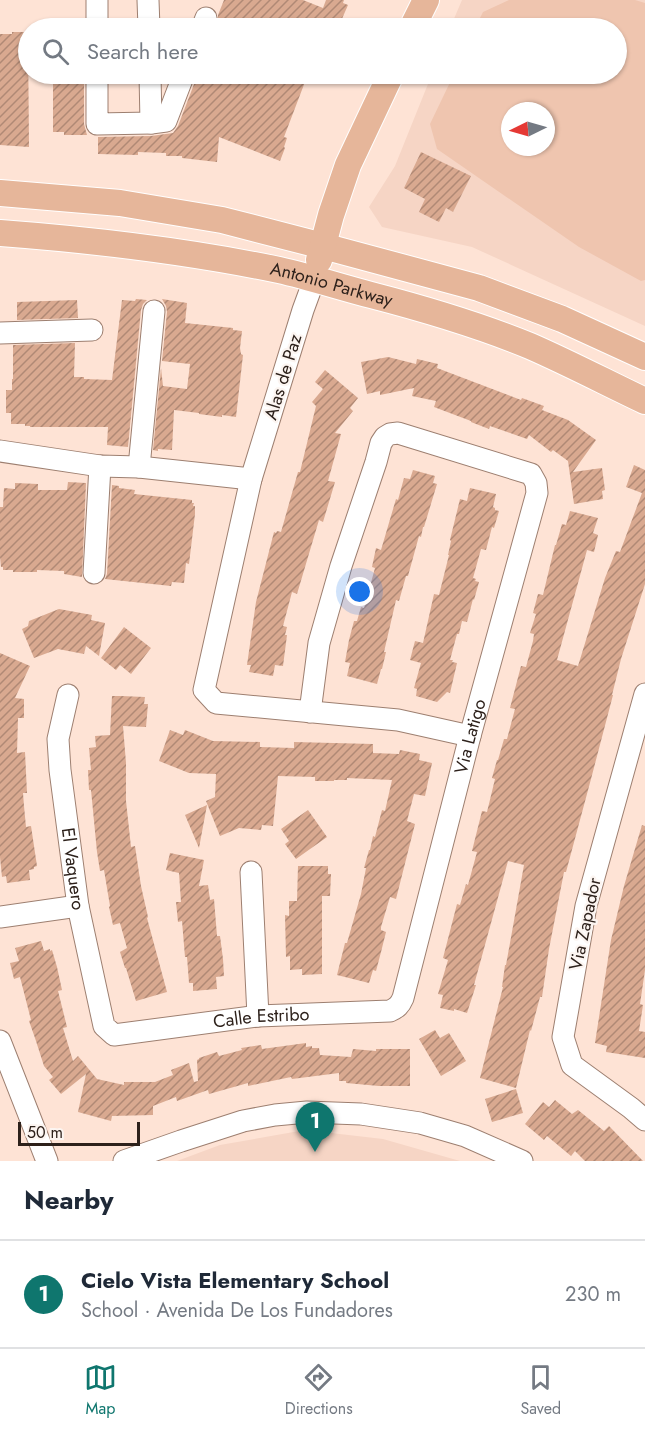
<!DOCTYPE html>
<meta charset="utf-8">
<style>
body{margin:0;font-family:Jost,sans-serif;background:#f6f6f7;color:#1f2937}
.compass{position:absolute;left:501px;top:102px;width:54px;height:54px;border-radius:50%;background:#fff;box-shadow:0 2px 4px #0004;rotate:265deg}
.scale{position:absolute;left:18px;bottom:15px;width:122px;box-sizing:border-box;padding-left:6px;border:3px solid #2d211b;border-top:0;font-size:16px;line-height:21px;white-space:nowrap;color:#2d211b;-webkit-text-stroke:4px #fcf5f1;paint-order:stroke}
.you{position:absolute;left:360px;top:592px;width:21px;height:21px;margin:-15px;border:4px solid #fff;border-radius:50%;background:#1a73e8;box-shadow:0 0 0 9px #1a73e833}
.badge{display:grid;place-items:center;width:39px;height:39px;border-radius:50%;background:#0f766e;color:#fff;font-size:20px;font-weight:700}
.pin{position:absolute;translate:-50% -50px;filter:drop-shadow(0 2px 3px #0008)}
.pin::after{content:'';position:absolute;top:32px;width:21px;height:18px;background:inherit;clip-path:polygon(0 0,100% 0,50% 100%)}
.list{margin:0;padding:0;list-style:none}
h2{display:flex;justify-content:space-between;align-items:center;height:78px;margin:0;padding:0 24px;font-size:26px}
h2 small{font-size:20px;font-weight:400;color:#747a83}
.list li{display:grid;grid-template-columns:39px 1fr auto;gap:18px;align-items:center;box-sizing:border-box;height:108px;padding:0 24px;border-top:2px solid #e0e1e3}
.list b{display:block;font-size:22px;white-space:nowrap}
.list p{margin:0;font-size:20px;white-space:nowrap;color:#747a83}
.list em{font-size:20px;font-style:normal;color:#747a83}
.icon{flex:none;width:33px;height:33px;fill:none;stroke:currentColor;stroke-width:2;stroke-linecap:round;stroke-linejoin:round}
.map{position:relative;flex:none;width:645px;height:1161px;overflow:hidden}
.search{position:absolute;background:#fff;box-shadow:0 2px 4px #0004;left:18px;right:18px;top:18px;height:66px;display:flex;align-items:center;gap:15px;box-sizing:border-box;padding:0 21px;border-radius:33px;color:#747a83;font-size:22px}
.sheet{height:186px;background:#fff}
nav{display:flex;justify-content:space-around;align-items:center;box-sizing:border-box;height:84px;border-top:2px solid #e0e1e3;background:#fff;font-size:16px;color:#747a83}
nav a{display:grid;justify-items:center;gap:3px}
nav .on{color:#0f766e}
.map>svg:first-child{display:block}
.built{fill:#f6d5c5;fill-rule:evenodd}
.park{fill:#efc5af;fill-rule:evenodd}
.building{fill:url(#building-hatch)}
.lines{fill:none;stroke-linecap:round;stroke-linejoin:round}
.minor-casing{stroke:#9d7f70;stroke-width:23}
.major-casing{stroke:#fff;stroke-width:28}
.minor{stroke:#fff;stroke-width:21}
.major{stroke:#e6b69a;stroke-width:26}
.labels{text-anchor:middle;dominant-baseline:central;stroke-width:4.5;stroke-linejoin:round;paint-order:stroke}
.street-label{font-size:18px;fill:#2d211b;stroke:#fcf5f1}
</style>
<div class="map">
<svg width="645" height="1161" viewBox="0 0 645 1161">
<defs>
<pattern id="building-hatch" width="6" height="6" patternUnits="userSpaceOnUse" patternTransform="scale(1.5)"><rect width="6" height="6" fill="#d9a990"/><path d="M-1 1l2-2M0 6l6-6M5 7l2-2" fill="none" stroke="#b08975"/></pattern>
</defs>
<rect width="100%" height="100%" fill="#fee3d5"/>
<path class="built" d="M462,0H645V326L472,247L382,227L369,207L395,166L432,74H616V28H450ZM510,111H546V147H510Z
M305,1130L383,1139L460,1161H177L220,1145Z"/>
<path class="park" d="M509,0H635L645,3V280L641,281L579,247L437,149L430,124L454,74H616V28H475L483,12ZM510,111H546V147H510Z"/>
<path class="building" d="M224,0H303L323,8L326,0H344L343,3L348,5L338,28H332L309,19L304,28H280L254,18L250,28H216L218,22V15Z
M12,32H28L29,147L0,145V34H12Z
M64,74H84V124L87,135H64V132H53V79H64Z
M197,74H308L284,137L287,138L284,147L285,148L280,161L219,137L217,162L182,158V156H166V153L138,152V155L98,154V137L151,136L173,133L178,126L196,79Z
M421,152L471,176L453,212L446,208L439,222L419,212L425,199L404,188Z
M136,299L147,300L143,304L141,310L128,447L107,445L108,427H30V426H25V424H11V413H6V390H12V379H13V345L75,343L74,377H84V379L112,380L122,300L135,301Z
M162,299L187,303L185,323L233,328V330L242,331L240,348L241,354L243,355L236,417L222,415V417L199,414V413L174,410L172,450L158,449V451L153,450L161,368L163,386L187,389L190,364L162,361L167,312L166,306Z
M77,300L78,318L17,320V302Z
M388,357L416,364L417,359L438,364L437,368L521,400L522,398L544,406L542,410L568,420L596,440L573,472L602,468L605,490L602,491L603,499L574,504L568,461L553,450L551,452L529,435L527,439L490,426L489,429L471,422V421L434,407L436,401L412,396L414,388L380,395V391L367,394L361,362Z
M325,370L358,398L350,408L353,411L335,433L341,434L328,481L335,482L323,522L319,520L297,594L292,592L283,626L287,627L285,635H287L283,666L275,665L273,676L249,672L251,665H247L256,602L274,532L276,533L277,531L281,532L298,472H300L316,406L312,402L323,389L315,382Z
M634,465L645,470V584L621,659L612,695H613L591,779L566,872H564L549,949L542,997H540L531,1031L530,1030L516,1088L480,1078L503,987H502L505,965H506L524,865L508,861L474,985H476L467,1013L454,1009V1011L440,1008L443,995L438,994L448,960L443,958L457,904L460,905L466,884L468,885L477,852L472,851L482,811L487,812L495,779L492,778L497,760H498L504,739H507L515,709L510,708L521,666L526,667L533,641L534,634L530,633L536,614L533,613L538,594L543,595L555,545H556L562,524L566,525L570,511L598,518L593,533L598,535L594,552L587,550L557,660L578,666L605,578L616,551L620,552L642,493L626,487Z
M413,470L435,476L433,483L437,484L424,527H423L421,537L419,536L408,576H406L399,601L396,600L384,652H386L382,669H381L377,684L347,676L350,663L345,662L349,640L354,621H357L361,607L364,608L375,568L372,567L376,548L381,550L396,499L398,500L404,478L410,479Z
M68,482L86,483L82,577L64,574V571L37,570V572H13V570H3V567H1L0,557V507H3L4,488L15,489V483L38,484V490H67Z
M112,485L119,486V488L135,490L134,494L192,500V503H194L193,506H195V514L189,564L186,563L184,583L172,582L171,586L105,579L107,574Z
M470,488L496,494L493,507L495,508V510L499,511L494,528L492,527L486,550L481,549L473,578L476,579L475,581L479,582L474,600L473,599L467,622L462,621L459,634H457L450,660H453L452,662L457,663L450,693L447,692L437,702L416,696L417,689L414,688L421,663L410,660L415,641L423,643L434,594L439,595L449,555H448L451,541L450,540L460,499L467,501Z
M59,609L92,615L91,620L105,623L99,656L86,646L84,654L58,649L34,658L22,629L28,626L29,621Z
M124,627L151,648L131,674L120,665L116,670L101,658Z
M0,653L30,666L15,698L24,699V718H18L17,753L25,752L27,793H23L24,806L26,827L31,826L37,866L34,867V869L29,870L30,880L7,883L6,876L2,877L0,857Z
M112,696H121V699V696L145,697L144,704H148L146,727L123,726L126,763V801L131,847L135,846L141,886L148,917L147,918L167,992L136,1001L126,968H125L120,952L127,948L120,923L113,925L109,907L110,906L104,870L100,871L97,852L91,790H89L88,770H91L89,748L96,747L95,736L110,735Z
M170,730L183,735L185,730L213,741L260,742V747L294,748V742L373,744V753L399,754L400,750L420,754L419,760L432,763L425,796L414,794L407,821L415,824L396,899L390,897L381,927V930L386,932L381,952L376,971L373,970L369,983L337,975L345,943H347L361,894L366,868H364L369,850H370L373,836L375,837L382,810L385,811L392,780L347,778V780H334V781H315V777L278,776L273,826L262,825L261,830L239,828L220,836L206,801L215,797L216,774L189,773L159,761Z
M207,805L199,848L185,815Z
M308,810L327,837L296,859L285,844L289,841L281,829Z
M642,825L645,826V970L640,1004L643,1005L639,1031L645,1032V1058L606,1052L607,1046L595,1043L611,940L624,886Z
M170,853L204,860L199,886L208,885L210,900L214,899L217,936H220L223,959L224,976L216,977L217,989L193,991V983H189L187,957H185L182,921L178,922L176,902H181L179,873L166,870Z
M298,866H328V874H331L330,896H322V974L302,975V969L290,970V956L286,957L285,915L289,916V901H297Z
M41,941L44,951L50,949V951L52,950L57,967L62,990L58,991L67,1027L63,1028L73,1061L78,1056L97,1079L124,1085V1082H155L173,1075L171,1070L189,1063L194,1082L198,1081L197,1060L199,1059V1058L217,1052L219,1056L242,1050L241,1048L261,1045L262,1049L306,1043V1047L312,1046V1048H319L320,1055L351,1057L353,1049L376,1051V1049H410V1086H379L346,1083V1081H339V1073L292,1079L291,1077L248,1086V1083L209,1094L208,1090L177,1101L176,1097L153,1106V1115L112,1116L111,1121L78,1112L86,1074L61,1094L49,1080L53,1077L44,1066L35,1038L29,1021L31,1020L20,977L14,979L10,963L19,961L15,948Z
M435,1030L440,1038L449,1033L466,1061L441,1076L419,1039Z
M516,1089L523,1113L492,1122L485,1099Z
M555,1100L572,1114L578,1110L604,1131L609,1126L643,1161H585L575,1151L571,1156L547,1136L544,1140L525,1124L543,1102L549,1107Z"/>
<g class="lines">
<defs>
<g id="minor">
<path d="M97,0V28"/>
<path d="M148,0L149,28"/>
<path d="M202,28L206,18"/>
<path d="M97,74V124L151,123L150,74"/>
<path d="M151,123L166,121L184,74"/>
<path d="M314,280L303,310L251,479L204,690L216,703L398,720L470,736"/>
<path d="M0,333L92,330"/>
<path d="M0,451L100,466L139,467L251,479"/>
<path d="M139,467L154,311"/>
<path d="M94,573L100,466"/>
<path d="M645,694L586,906L563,1037L572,1065L631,1108L645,1120"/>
<path id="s1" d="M68,695L58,739L60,770L78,906L104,1026L114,1035L258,1016L390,1011C397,1008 400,1005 403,998L470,736L537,493L536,483L531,474L398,433L390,434L385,437L381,443L376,462L341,566L319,643L310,712"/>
<path d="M251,872L258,1016"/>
<path d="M0,917L78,906"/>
<path d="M0,1041L47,1161"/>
<path d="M124,1161L181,1141L243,1121L275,1115L307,1112L361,1114L420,1123L465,1136L522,1161"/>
</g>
<g id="major">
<path d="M412,28L426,0"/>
<path d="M0,193L120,203L222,220L323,246L479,288L562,319L645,357"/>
<path id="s2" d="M0,233C93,240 187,251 279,270C310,277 340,287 371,295C425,309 479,325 530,346C569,363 607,383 645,401"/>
<path d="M319,260L331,215L348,165L391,74"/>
</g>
</defs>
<use href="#minor" class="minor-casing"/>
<use href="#major" class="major-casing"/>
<use href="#minor" class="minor"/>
<use href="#major" class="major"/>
</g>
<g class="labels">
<g class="street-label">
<text stroke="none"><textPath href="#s2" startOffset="336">Antonio Parkway</textPath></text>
<text transform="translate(283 377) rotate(-73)">Alas de Paz</text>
<text stroke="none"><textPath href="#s1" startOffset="916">Via Latigo</textPath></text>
<text stroke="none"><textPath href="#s1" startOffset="176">El Vaquero</textPath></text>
<text transform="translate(585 924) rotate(-78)">Via Zapador</text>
<text stroke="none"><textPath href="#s1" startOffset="498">Calle Estribo</textPath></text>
</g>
</g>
</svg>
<svg class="compass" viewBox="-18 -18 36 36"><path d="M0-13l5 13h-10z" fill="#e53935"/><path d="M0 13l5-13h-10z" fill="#747a83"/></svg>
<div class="scale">50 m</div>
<div class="you"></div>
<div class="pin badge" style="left:315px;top:1152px">1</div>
<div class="search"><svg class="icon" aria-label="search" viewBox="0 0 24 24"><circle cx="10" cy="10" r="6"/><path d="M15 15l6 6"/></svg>Search here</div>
</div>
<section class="sheet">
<h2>Nearby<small></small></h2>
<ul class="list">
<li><span class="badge">1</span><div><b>Cielo Vista Elementary School</b><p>School · Avenida De Los Fundadores</p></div><em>230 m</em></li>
</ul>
</section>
<nav>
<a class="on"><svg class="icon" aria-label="map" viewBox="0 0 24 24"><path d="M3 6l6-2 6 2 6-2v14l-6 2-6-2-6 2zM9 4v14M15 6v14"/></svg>Map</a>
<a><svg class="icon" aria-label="directions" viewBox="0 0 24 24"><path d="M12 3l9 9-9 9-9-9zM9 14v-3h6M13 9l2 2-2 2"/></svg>Directions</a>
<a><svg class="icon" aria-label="saved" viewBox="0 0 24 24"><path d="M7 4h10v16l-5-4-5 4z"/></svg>Saved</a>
</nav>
